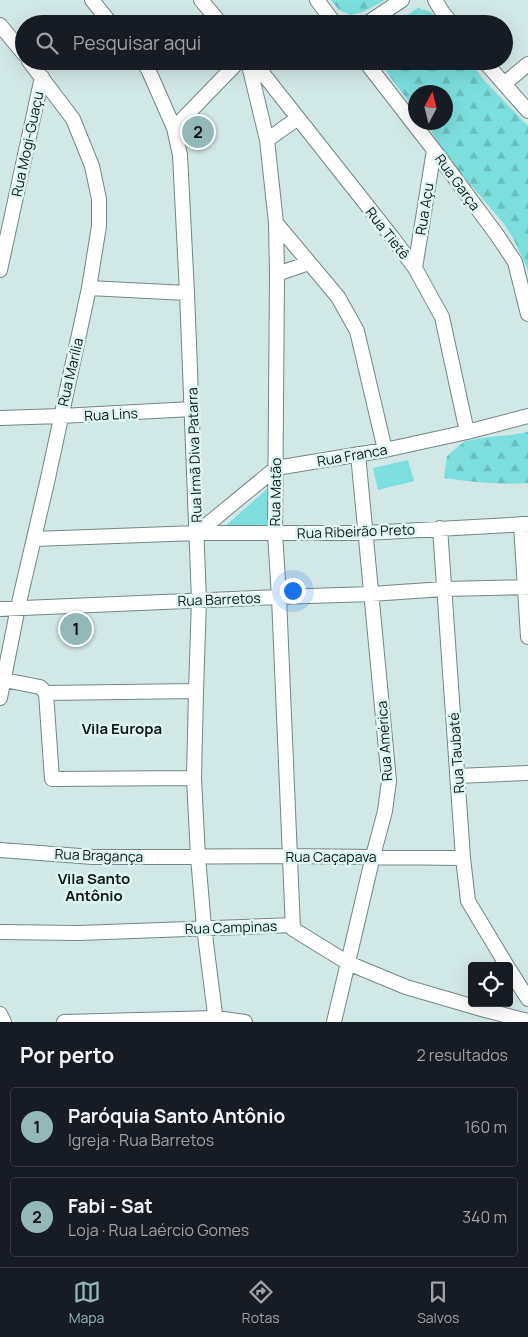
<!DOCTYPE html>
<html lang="pt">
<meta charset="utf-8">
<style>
body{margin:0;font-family:Manrope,sans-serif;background:#242831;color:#f1f3f6}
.controls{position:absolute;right:15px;bottom:15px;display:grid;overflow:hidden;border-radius:5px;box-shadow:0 5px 20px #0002}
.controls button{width:45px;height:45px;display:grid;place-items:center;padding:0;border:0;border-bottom:1px solid #363941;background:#171b24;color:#f1f3f6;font:25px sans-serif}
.compass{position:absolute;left:408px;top:85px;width:45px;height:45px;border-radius:50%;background:#171b24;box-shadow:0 5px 20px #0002;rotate:7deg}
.you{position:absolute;left:292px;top:590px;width:18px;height:18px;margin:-12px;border:4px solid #fff;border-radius:50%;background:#1a73e8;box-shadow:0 0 0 8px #1a73e833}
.badge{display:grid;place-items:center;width:32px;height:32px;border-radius:50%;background:#94b7b8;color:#111;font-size:16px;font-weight:700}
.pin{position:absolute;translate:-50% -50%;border:2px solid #fff;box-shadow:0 1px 5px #0006}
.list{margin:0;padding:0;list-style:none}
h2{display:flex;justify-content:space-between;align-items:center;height:65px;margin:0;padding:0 20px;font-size:21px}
h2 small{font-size:16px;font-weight:400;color:#9ea1a6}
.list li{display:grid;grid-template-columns:32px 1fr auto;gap:15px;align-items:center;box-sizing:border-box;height:80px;margin:0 10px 10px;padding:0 10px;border:1px solid #363941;border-radius:5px}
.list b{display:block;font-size:19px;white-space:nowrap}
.list p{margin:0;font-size:16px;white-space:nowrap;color:#9ea1a6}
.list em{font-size:16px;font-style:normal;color:#9ea1a6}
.icon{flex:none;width:28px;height:28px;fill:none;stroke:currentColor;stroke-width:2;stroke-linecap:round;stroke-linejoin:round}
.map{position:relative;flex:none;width:528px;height:1022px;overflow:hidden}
.search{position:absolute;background:#171b24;box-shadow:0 5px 20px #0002;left:15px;right:15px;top:15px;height:55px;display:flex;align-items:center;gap:12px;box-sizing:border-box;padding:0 18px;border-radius:28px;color:#9ea1a6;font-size:19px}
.sheet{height:245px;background:#171b24}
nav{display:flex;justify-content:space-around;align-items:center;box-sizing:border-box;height:70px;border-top:1px solid #363941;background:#171b24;font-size:14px;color:#9ea1a6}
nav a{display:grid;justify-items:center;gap:2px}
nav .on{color:#94b7b8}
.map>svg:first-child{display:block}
.green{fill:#7cdfdd}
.forest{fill:url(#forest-firs)}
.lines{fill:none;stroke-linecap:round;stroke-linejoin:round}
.minor-casing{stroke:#728685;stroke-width:16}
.minor{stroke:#fff;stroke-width:14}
.labels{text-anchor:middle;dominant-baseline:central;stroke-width:5;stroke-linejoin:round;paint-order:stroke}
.street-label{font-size:14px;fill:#0e1615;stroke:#dff5f4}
.neighbourhood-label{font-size:15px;font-weight:bold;fill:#0e1615;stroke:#dff5f4}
</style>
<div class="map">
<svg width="528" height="1022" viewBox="0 0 528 1022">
<defs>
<pattern id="forest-firs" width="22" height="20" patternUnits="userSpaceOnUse" patternTransform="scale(1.25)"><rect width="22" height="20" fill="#7cdfdd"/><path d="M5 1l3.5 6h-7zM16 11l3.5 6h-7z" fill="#6abfbd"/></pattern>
</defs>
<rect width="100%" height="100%" fill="#d2e8e7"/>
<path class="green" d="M408,460L414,481L378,490L373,468Z
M267,489L270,527L222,529Z"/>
<path class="forest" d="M331,0H385L363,12L351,15L339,10Z
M418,8L431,12L439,24H393Z
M379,61H471L482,78L528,126V270L515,242L505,225L451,162L426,123L446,122V92H416L415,109L396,85Z
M528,432V483C500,485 472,482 444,478L447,456L465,441L488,437L511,435Z"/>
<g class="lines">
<defs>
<path id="minor" d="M92,0L111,24
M201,0L221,24
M317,0L335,24
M435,0L443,13L452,24
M366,24L402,0
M0,25L24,54
M142,61L148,69L174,128L180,155L187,293L199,600L196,691L194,778L198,857L204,927L216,1022
M248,61L267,140L276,223L277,274L275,533L279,597L293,929L348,963L406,987L485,1010L528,1021
M253,61L392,237L415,268L442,317L467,432
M365,61L434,150L497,235L515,262L528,314
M484,61L528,111
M504,84L528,64
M174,128L239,61
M267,140L298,118
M276,223L338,297L357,331L385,450
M415,268L434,150
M0,270L42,77
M277,274L309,263
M89,288L187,293
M0,418L61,416L192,409
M521,524L528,637
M440,528L463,858L468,901L507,966
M197,533L276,468L385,450L467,432L528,416
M34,539L197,533H366L528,524
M0,609L279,597L371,594L444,589L528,587
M4,680L40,687L46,693
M46,693L52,779L194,778
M46,693L196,691
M0,698L18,607L48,478L89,288L99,226V199L92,166L73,119L29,61
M457,776L528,773
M0,850L93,857L289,856L463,858
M0,932L79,933L293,925
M509,969L528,999
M0,1014L4,1022
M64,1022L216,1018L245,1022
M334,1022L373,856L385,811L389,781L358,454"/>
</defs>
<use href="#minor" class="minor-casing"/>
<use href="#minor" class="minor"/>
</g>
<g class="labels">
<g class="street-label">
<text transform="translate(27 144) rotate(-78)">Rua Mogi-Guaçu</text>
<text transform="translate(458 182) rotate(54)">Rua Garça</text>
<text transform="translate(424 209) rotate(-81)">Rua Açu</text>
<text transform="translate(388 233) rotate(52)">Rua Tietê</text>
<text transform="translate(70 372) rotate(-77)">Rua Marília</text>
<text transform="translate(111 414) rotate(-3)">Rua Lins</text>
<text transform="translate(194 455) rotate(-92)">Rua Irmã Diva Patarra</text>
<text transform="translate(352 455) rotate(-10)">Rua Franca</text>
<text transform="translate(275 492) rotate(-89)">Rua Matão</text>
<text transform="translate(356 531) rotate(-2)">Rua Ribeirão Preto</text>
<text transform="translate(219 599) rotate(-2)">Rua Barretos</text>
<text transform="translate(384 741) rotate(-94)">Rua América</text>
<text transform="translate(456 753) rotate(-94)">Rua Taubaté</text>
<text transform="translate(99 855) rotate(2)">Rua Bragança</text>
<text x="331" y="856">Rua Caçapava</text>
<text transform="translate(231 927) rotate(-2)">Rua Campinas</text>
</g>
<g class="neighbourhood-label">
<text x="122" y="728">Vila Europa</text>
<text x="94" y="878">Vila Santo<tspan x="94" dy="17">Antônio</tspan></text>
</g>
</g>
</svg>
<div class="controls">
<button><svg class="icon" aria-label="locate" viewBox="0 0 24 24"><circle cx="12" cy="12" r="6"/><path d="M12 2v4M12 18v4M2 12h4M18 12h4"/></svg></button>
</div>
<svg class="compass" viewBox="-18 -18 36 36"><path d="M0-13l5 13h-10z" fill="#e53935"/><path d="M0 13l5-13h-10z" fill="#9ea1a6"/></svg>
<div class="you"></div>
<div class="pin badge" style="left:76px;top:629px">1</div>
<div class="pin badge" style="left:198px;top:132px">2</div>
<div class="search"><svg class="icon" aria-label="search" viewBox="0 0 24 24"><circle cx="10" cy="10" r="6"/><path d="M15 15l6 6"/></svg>Pesquisar aqui</div>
</div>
<section class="sheet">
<h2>Por perto<small>2 resultados</small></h2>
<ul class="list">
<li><span class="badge">1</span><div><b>Paróquia Santo Antônio</b><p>Igreja · Rua Barretos</p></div><em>160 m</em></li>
<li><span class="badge">2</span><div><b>Fabi - Sat</b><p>Loja · Rua Laércio Gomes</p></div><em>340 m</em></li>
</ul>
</section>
<nav>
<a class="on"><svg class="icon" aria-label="map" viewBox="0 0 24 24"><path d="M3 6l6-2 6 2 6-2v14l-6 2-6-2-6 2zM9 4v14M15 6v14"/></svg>Mapa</a>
<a><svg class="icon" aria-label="directions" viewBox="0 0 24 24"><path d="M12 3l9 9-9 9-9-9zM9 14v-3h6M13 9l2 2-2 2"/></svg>Rotas</a>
<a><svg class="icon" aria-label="saved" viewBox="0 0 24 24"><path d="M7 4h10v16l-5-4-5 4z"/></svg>Salvos</a>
</nav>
